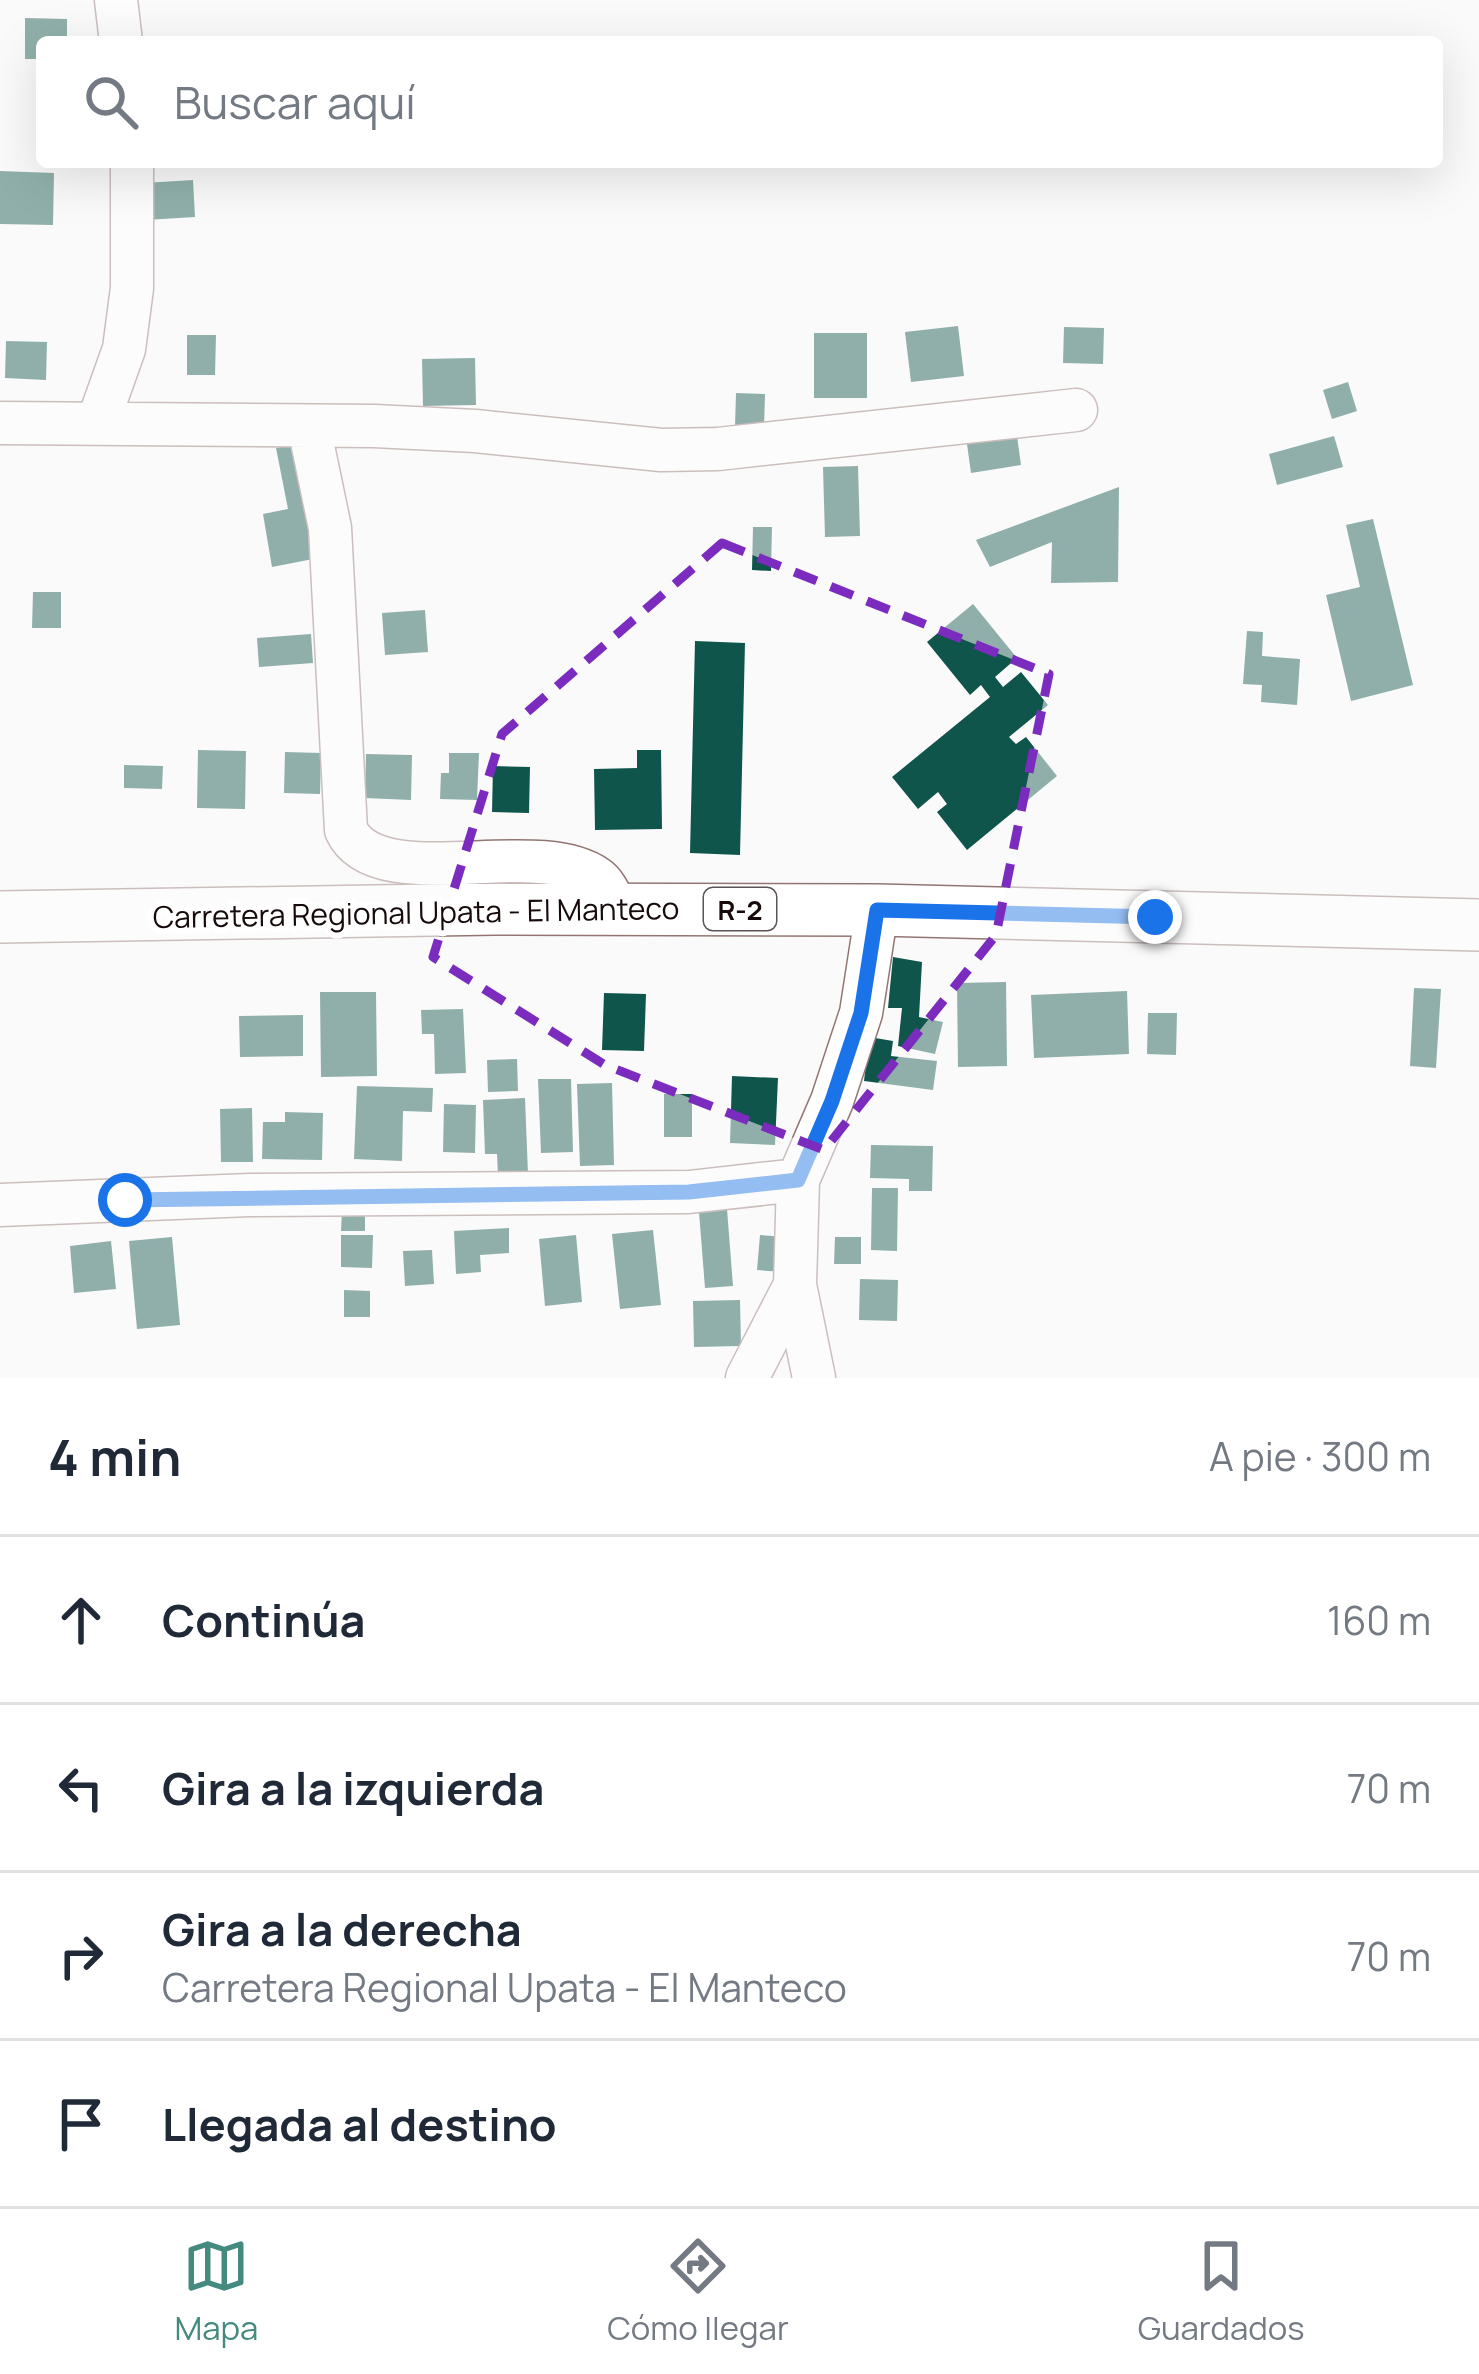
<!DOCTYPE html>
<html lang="es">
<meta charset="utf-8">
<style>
body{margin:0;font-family:Manrope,sans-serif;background:#f6f6f7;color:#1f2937}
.stop{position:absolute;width:36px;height:36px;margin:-27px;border:9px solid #1a73e8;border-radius:50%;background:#fff}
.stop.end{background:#1a73e8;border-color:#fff;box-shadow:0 3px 12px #0008}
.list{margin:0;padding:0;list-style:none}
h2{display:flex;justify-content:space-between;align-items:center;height:156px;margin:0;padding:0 48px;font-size:51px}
h2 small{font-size:39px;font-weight:400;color:#747a83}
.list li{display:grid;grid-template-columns:78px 1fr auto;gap:36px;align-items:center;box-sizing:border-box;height:168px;padding:0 48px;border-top:3px solid #e0e1e3}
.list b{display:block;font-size:45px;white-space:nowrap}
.list p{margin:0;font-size:39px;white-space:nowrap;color:#747a83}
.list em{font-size:39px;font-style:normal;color:#747a83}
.icon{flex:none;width:66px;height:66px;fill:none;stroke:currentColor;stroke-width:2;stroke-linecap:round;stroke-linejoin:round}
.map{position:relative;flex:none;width:1479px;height:1378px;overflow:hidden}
.search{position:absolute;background:#fff;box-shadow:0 12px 48px #0002;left:36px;right:36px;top:36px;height:132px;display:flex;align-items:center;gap:30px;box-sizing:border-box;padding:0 42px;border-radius:12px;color:#747a83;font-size:45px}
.sheet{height:828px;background:#fff}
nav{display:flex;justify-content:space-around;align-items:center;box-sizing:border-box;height:168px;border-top:3px solid #e0e1e3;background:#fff;font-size:33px;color:#747a83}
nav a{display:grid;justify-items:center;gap:6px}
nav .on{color:#458a7f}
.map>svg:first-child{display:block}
.building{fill:#10554c}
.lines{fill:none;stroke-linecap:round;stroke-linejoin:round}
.minor-casing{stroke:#937673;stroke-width:45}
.major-casing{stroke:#937673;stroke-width:54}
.minor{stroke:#fff;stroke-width:42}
.major{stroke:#fff;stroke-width:51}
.route{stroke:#1a73e8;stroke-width:15}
.marked{fill:none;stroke:#7b2cbf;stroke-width:9;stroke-dasharray:24 15;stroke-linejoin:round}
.labels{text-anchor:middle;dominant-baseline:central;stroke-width:12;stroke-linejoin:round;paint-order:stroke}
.shield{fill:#fff;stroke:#5c5454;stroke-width:3}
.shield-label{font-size:27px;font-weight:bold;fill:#160b0a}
.street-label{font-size:30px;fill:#160b0a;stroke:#fff}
</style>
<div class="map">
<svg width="1479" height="1378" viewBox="0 0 1479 1378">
<rect width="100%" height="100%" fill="#fafafa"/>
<path class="building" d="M25,18L67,19V42H42V59H25Z
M0,171L54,173L53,225L0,224Z
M193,180L195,217L146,220L144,183Z
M958,326L964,376L911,382L905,332Z
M1064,327L1104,328L1103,364L1063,363Z
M814,333H867V398H814Z
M187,335H216L215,375H187Z
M6,341L47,342L46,380L5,378Z
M475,358L476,405L423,406L422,359Z
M1348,382L1357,411L1332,419L1323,390Z
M736,393L765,394L764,427L735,426Z
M1017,436L1021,465L971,473L967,444Z
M1334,436L1343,467L1277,485L1269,454Z
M297,444L318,558L272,567L263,514L288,509L276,448Z
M858,466L860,536L825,537L823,467Z
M1119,487L1118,582L1051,583L1052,542L990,567L976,540Z
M1373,519L1413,685L1351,701L1326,595L1360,587L1346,525Z
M753,527H772L771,571L752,570Z
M33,592H61V628H32Z
M973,604L1017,658L995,677L1003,687L1021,672L1048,705L1009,737L1016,744L1026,737L1057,776L967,850L937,812L947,804L938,792L918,809L892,777L990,697L981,685L970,695L927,642Z
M425,610L428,652L385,655L382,613Z
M1247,631L1263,632L1262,656L1300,659L1297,705L1261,702L1262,685L1243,684Z
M311,634L313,663L259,667L257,638Z
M695,641L745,643L740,855L690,853Z
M198,750L246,751L245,809L197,808Z
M637,750H661L662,829L595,830L594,769L637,768Z
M285,752L321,753L320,794L284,793Z
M449,753H479L477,800L440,799L441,773H449Z
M366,754L412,755L411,800L365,798Z
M124,765L163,766L162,789L124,788Z
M493,766L530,767L529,813L492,812Z
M893,957L922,962L919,1017L943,1022L935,1054L898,1046L902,1008H888Z
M1006,982L1007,1066L958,1067L957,983Z
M1414,988L1441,989L1436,1068L1410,1066Z
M1127,991L1129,1054L1034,1058L1031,995Z
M320,992H376L377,1076L321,1077Z
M604,993L646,994L644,1051L602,1050Z
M463,1009L466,1073L435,1074L434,1034H422L421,1010Z
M1148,1013H1177L1176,1055L1147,1054Z
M303,1015V1056L240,1057L239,1016Z
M869,1037L893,1041L891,1056L937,1061L933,1090L864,1081Z
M517,1059L518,1091L488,1092L487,1060Z
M732,1076L778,1078L775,1145L730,1143Z
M538,1079H571L573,1152L541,1153Z
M612,1083L614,1165L580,1166L577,1084Z
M357,1086L433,1088L432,1112L403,1111L402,1161L354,1159Z
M664,1094H692V1137H664Z
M525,1098L528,1174L498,1175L497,1154H485L483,1100Z
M444,1104L476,1105L475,1153L443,1152Z
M252,1108L253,1162H221L220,1109Z
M285,1112L323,1113L322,1160L262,1159L263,1122H285Z
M871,1145L933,1146L932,1191H909V1179L870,1178Z
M872,1188H898L897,1251L871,1250Z
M727,1209L733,1286L705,1288L699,1212Z
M342,1211H365V1231H341Z
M509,1228V1253L480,1255L481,1272L456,1274L454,1231Z
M653,1230L661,1305L620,1309L612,1234Z
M341,1235H373L372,1268L341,1267Z
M576,1235L582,1302L545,1306L539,1239Z
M760,1235L786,1237L783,1272L757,1270Z
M172,1237L180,1325L137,1329L129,1241Z
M835,1237H861V1264H834Z
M111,1241L116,1289L74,1293L70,1246Z
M432,1250L434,1284L405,1286L403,1251Z
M860,1279L898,1280L897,1321L859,1320Z
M344,1290L370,1291V1317H344Z
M740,1300L741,1346L694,1347L693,1301Z"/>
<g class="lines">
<defs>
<path id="minor" d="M116,0L121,42
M98,422L124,349L132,288V162
M0,423L374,426L475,431L661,450L718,449L1076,410
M309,427L330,528L346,830C377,897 537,835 597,878C606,884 612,900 618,909
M0,1205L250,1195L689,1192L798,1180
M795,1285L814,1378
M747,1378L795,1285L798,1180L832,1101L861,1013L877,910"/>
<path id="major" d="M0,917L494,909L877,910L1479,925"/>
</defs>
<use href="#minor" class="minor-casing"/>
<use href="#major" class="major-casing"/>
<use href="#minor" class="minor"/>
<use href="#major" class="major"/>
</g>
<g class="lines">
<path class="route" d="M125,1200L689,1192L798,1180L832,1101L861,1013L877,910L1155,917"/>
</g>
<path d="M0 0H1479V1378H0ZM722,543L1049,674L996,935L824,1150L605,1065L433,957L502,734Z" fill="#fafafa" fill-opacity=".55" fill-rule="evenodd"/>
<path class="marked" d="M722,543L1049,674L996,935L824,1150L605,1065L433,957L502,734Z"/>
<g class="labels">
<rect class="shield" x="704" y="888" width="72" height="42" rx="9"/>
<g class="shield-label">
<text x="740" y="909">R-2</text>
</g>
<g class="street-label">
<text transform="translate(416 912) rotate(-1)">Carretera Regional Upata - El Manteco</text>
</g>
</g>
</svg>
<div class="stop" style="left:125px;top:1200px"></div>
<div class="stop end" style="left:1155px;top:917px"></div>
<div class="search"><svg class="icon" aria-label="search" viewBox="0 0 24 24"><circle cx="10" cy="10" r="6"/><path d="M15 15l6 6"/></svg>Buscar aquí</div>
</div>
<section class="sheet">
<h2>4 min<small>A pie · 300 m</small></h2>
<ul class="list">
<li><svg class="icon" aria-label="ahead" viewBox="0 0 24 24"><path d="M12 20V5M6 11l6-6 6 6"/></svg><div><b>Continúa</b></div><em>160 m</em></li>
<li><svg class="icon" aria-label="left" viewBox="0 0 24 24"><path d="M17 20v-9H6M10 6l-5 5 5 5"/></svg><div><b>Gira a la izquierda</b></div><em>70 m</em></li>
<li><svg class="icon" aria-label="right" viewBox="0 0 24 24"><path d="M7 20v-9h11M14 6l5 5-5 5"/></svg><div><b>Gira a la derecha</b><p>Carretera Regional Upata - El Manteco</p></div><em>70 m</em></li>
<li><svg class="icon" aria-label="arrive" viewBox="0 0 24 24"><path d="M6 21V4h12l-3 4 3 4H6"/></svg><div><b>Llegada al destino</b></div></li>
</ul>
</section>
<nav>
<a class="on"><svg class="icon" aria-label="map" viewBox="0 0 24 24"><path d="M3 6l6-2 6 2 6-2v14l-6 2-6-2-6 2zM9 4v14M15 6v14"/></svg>Mapa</a>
<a><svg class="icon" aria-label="directions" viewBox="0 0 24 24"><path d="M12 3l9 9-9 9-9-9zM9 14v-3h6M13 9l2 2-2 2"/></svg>Cómo llegar</a>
<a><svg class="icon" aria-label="saved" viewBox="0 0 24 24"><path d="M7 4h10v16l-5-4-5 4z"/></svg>Guardados</a>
</nav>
